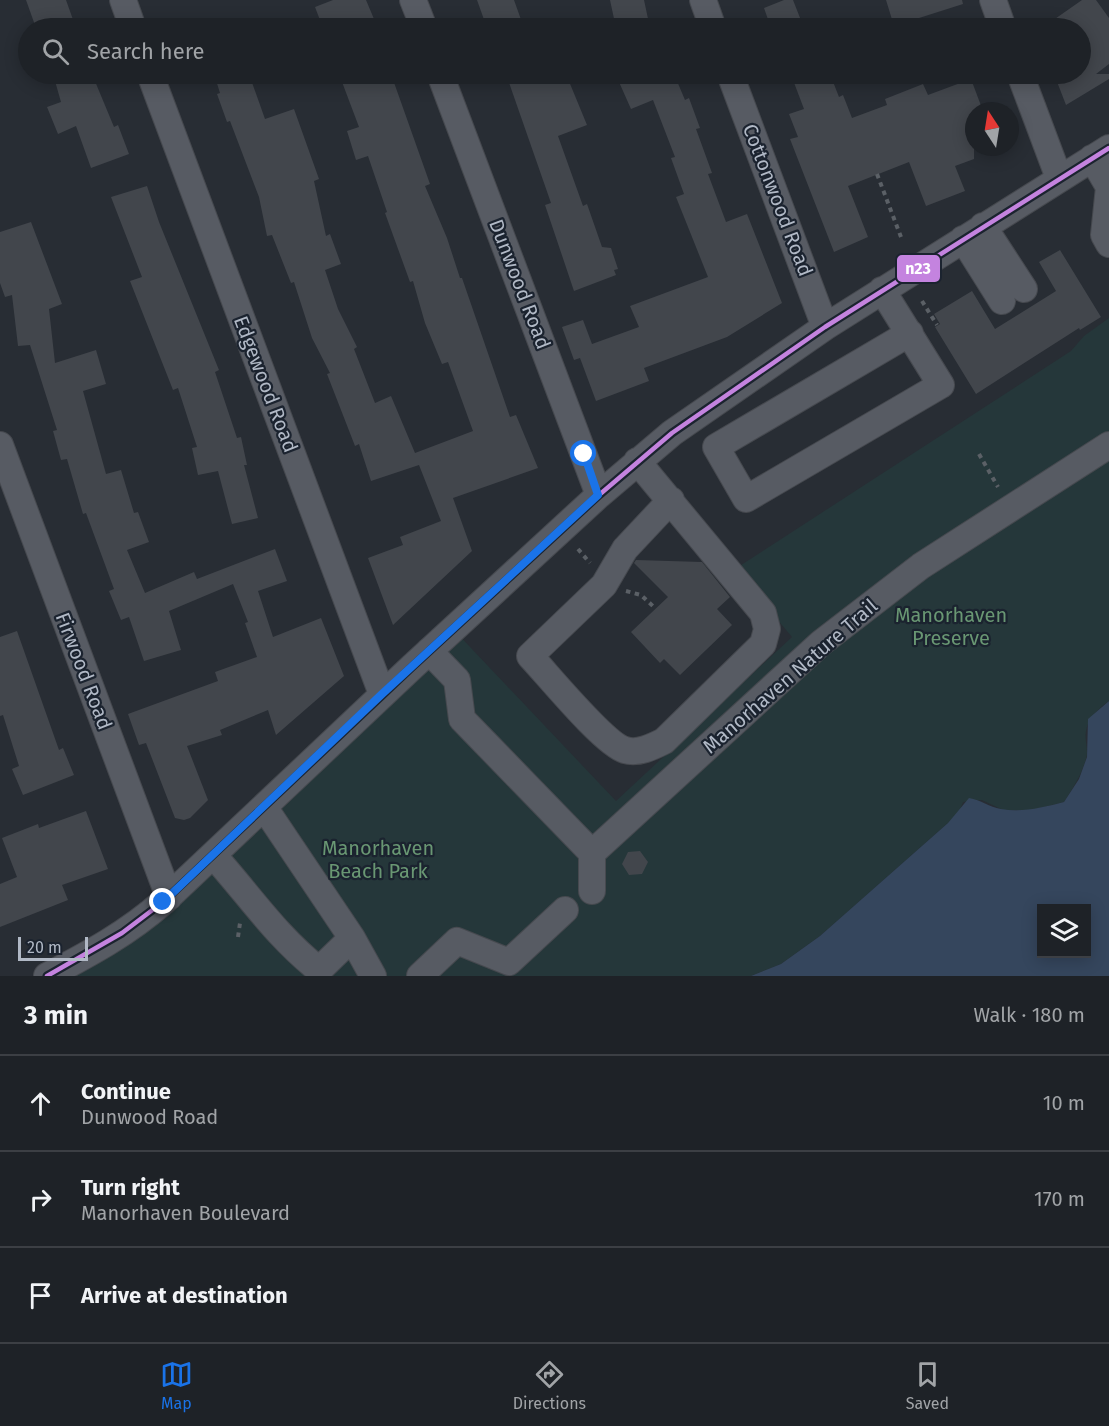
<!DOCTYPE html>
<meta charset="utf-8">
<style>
body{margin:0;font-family:"Fira Sans",sans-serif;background:#262a2f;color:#f1f3f6}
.controls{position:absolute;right:18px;bottom:18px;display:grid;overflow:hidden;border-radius:0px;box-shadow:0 3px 15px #0003}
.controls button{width:54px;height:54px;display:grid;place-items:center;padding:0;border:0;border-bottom:2px solid #3c3f44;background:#1e2227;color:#f1f3f6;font:30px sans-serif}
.compass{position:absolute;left:965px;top:102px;width:54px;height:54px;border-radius:50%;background:#1e2227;box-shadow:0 3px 15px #0003;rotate:348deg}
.scale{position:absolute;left:18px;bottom:15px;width:70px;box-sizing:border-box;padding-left:6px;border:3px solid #b1b9c6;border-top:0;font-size:16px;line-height:21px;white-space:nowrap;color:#b1b9c6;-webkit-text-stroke:4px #1b232f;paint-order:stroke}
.stop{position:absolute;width:18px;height:18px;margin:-14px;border:4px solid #1a73e8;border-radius:50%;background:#fff}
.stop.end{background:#1a73e8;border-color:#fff;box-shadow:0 2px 6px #0008}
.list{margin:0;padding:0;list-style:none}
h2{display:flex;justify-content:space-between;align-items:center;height:78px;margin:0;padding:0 24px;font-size:26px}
h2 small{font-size:20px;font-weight:400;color:#a1a4a7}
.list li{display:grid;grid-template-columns:39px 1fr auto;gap:18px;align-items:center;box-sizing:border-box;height:96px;padding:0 24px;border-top:2px solid #3c3f44}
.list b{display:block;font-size:22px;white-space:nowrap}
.list p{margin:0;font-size:20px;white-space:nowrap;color:#a1a4a7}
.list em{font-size:20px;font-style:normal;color:#a1a4a7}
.icon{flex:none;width:33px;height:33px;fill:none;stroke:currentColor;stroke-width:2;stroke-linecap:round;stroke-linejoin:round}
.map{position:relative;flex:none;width:1109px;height:976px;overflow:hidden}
.search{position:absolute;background:#1e2227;box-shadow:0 3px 15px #0003;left:18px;right:18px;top:18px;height:66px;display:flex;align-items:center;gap:15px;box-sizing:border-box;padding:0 21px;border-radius:33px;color:#a1a4a7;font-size:22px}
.sheet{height:366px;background:#1e2227}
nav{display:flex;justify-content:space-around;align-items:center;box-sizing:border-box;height:84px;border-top:2px solid #3c3f44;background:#1e2227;font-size:16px;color:#a1a4a7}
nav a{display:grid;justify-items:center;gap:3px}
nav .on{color:#1a73e8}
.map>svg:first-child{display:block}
.green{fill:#25373a}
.water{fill:#35465d;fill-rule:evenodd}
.building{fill:#42464c}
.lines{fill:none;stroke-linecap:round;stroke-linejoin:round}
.minor-casing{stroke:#46494f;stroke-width:28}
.path{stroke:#5b6066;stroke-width:4;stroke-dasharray:4.5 4.5;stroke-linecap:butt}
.minor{stroke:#575b63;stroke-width:26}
.bus-1-casing{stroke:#1b232f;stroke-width:9}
.bus-1{stroke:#c483df;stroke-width:4.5}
.route{stroke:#1a73e8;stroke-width:8}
.labels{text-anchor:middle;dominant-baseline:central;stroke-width:4.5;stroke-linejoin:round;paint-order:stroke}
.street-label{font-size:20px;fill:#b1b9c6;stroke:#1b232f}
.park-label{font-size:20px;fill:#699773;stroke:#1b232f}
.line-badge{stroke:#1b232f;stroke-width:2}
.badge-label{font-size:16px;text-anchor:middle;font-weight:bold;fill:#fff}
</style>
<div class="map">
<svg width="1109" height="976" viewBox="0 0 1109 976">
<rect width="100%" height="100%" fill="#282d34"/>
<path class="green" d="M1109,318V701C1099,708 1088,718 1086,731C1084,740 1089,749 1086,759C1081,776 1073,788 1064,802L1032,810H1003L982,800L963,802L959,812L948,823L820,936L781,964L751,976H47L103,947L453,629L616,801L792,637L735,569L1071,351L1084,336Z"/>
<path class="water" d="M1109,701V976H751L781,964L820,936L948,823L969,798C981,800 989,807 1001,809C1022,813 1044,807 1064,802L1079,779L1087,757L1088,719ZM1042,908H1086V954H1042Z"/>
<path class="building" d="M26,0H66L76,28H36Z
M333,0H366L374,19L349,28H323L315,7Z
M477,0H514L524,28H487Z
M610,0H644L650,28H616Z
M784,0H793L804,28H771L764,8Z
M886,0H962L963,4L894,26Z
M1082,0H1096L1109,18V64L1096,74H1109V79L1066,105L1054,74H1080V28H1042Z
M53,74H92L114,127L118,125L129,154L91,168L76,126L58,134L47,107L61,102Z
M214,74H249L265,119L294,109L319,179L314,181L326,236L330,234L341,264L325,270L338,309L357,347L354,349L375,403L391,396L415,453L473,431L448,362L442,364L425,323L413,281L410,282L385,213L387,212L368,156L356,160L347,131L359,127L339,74H391L430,184L425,186L447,238L460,278H462L510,417L516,415L538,468L453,498L472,551L393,625L368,558L403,545L400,537L441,521L419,465L371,481L359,444L355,446L327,374L330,373L312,338L294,282L291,283L272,235L267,236L259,197L230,121L227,122L217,94L220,93Z
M506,74H566L587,125L558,136L583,206L587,204L602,247L611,248L618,269L614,270L616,275L574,291L545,205L551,203Z
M639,74H674L685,100L689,98L700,128L696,129L712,173L708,174L726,222L747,214L782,303L727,337L644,368L649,381L596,401L580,358L574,360L562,327L583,320L592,344L639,327L630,306L708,277L676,197L684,194L671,158L675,157L653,100L631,109L619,82Z
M796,74H830L839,97L843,95L852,118L887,105L885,99L923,84L928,95L971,79L983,111H974V159L955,166L965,191L926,206L909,162L848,186L868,237L834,252L790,139L798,137L789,114L804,109L793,80L797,78Z
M147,186L159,222L219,370L215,372L237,438L241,437L247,465H244L258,518L232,524L218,471L198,475L192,448L197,447L178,388L173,390L130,281L142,277L111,197Z
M31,222L62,304L49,309L55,363L96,350L106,384L83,391L106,474L121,470L134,513L138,512L149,542L127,550L145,593L194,572L197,579L275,549L287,581L258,591L273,637L321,618L344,676L276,735L268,710L220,730L222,735L187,746L208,800L190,818L184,820L175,818L146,743L139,745L128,714L218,681L215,672L257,657L245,623L248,622L233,584L169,611L181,650L144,661L129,617L121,620L109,591L114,589L86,513L83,514L67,459L61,460L53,431L57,430L30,345L18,346L12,295L5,297L0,283V232Z
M1060,250L1101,317L1080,330L1079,328L976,394L935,327L940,324L934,314L972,291L995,329L1056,291L1039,262Z
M636,560L702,562L730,597L717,609L732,625L680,675L664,659L660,663L631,632L668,597L634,563Z
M17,631L59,750L63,748L74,775L23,795L12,769L19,766L3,715L0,716V637Z
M86,811L108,869L62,885L68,900L0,927V884L17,877L2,838L38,824L39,828Z
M640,851L648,862L642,874L629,875L622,864L628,852Z"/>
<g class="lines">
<defs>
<path id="minor" d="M123,0L133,28
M413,0L424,28
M703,0L713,28
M993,0L1003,28
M150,74L382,694
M440,74L599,495
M730,74L825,327
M1020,74L1059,178
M1092,158L1109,187L1104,235L1109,244
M983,226L1024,289
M963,239L1002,301
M882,290L941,385L746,499L716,447L910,333
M0,445L169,897
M637,461L763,613L767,629L763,644L664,741C652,747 638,754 625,750C604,744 548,675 530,656L604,585L625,549L671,500
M429,651L457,680L462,719L592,853
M264,807L352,938L319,970
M213,855C250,896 275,935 319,970
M592,891V853L821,643L921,566L1109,445
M352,938L373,976
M47,976C89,954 128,933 163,902L412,667L599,495L672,433L825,327L1109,148
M420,976L457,941L509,962L565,910"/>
</defs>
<use href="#minor" class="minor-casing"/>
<path class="path" d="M751,28L769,22
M877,174L901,237
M922,301L937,325
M979,454L998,487
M578,549L590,563
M626,591L641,595L656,609
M238,937L240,923"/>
<use href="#minor" class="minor"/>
<defs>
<path id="bus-1" d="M47,976L122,933L163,902L412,667L599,495L672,433L825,327L1109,148"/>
</defs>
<use href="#bus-1" class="bus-1-casing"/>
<use href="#bus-1" class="bus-1"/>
</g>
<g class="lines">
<path class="route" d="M163,902L382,694L598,495L584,454"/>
</g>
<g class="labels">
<g class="street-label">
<text transform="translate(778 200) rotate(69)">Cottonwood Road</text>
<text transform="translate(520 284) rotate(69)">Dunwood Road</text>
<text transform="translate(266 384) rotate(69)">Edgewood Road</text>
<text transform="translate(84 671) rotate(69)">Firwood Road</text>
<text transform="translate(790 676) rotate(-41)">Manorhaven Nature Trail</text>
</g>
<g class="park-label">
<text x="951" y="615">Manorhaven<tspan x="951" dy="23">Preserve</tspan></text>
<text x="378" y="848">Manorhaven<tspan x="378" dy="23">Beach Park</tspan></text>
</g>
</g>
<rect class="line-badge" x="896" y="254" width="45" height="29" rx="6" fill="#c483df"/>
<g class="badge-label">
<text x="918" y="274">n23</text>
</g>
</svg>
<div class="controls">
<button><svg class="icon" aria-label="layers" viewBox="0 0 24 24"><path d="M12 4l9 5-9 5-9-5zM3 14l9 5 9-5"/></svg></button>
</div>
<svg class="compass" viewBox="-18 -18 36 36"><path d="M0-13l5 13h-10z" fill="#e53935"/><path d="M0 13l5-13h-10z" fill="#a1a4a7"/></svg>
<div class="scale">20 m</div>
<div class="stop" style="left:584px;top:454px"></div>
<div class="stop end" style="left:163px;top:902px"></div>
<div class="search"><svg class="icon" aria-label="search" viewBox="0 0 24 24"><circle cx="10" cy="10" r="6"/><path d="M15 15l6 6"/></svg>Search here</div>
</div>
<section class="sheet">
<h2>3 min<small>Walk · 180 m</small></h2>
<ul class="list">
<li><svg class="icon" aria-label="ahead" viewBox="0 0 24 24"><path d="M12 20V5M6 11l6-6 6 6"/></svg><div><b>Continue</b><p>Dunwood Road</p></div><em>10 m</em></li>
<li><svg class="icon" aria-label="right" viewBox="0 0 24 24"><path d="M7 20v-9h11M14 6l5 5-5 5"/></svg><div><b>Turn right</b><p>Manorhaven Boulevard</p></div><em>170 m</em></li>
<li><svg class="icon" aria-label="arrive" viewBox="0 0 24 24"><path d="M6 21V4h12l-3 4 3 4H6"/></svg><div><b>Arrive at destination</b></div></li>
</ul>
</section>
<nav>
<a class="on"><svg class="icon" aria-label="map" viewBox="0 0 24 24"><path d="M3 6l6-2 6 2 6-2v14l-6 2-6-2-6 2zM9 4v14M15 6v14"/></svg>Map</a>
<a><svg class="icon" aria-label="directions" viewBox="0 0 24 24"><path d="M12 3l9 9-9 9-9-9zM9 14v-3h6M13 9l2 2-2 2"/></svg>Directions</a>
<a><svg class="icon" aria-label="saved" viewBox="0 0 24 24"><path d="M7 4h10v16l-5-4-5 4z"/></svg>Saved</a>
</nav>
